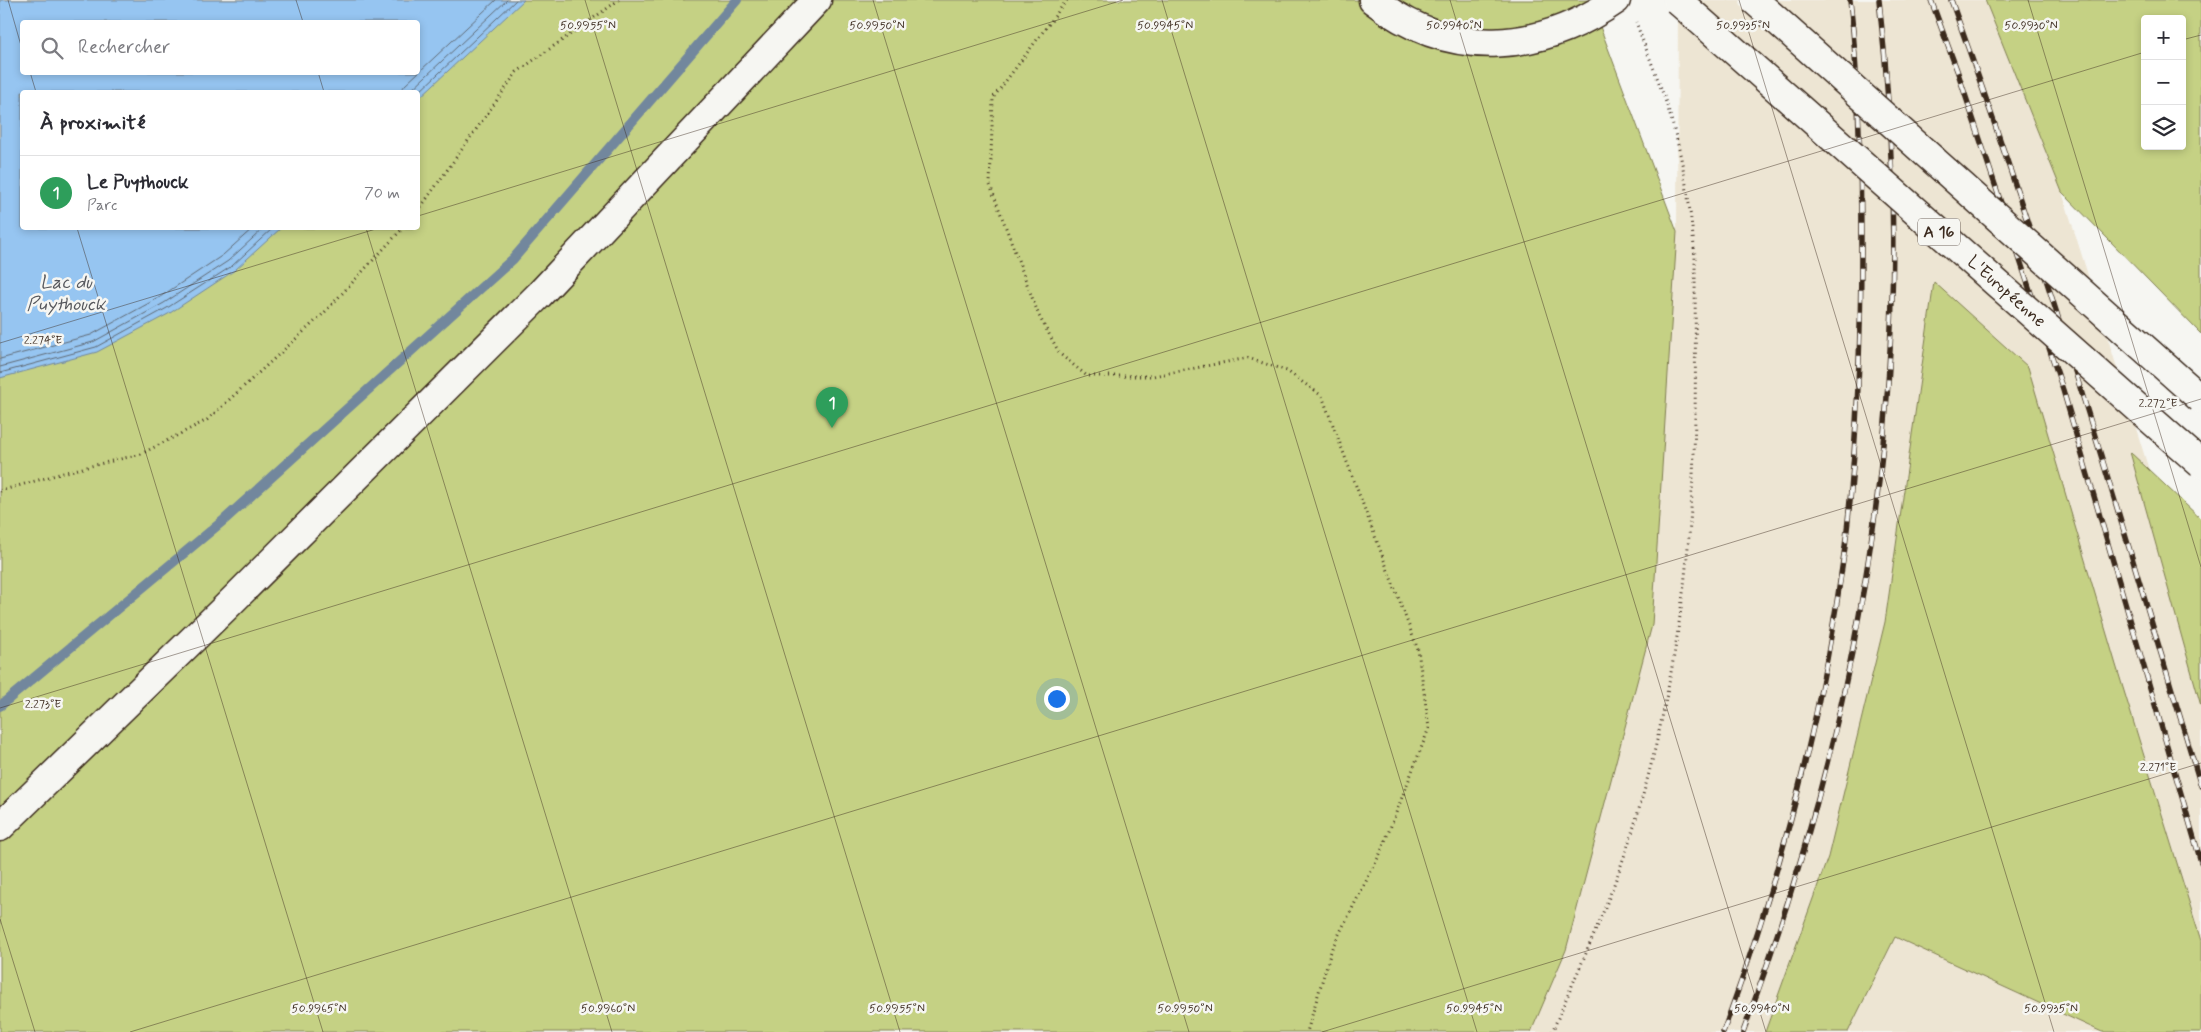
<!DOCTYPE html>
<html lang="fr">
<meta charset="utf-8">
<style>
body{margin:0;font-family:Mynerve,sans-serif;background:#f2f2f3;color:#2b2b33}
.controls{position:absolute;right:15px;top:15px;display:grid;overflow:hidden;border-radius:5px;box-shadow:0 2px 8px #0003}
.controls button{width:45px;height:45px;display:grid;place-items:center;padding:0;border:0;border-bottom:1px solid #e1e1e2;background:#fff;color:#2b2b33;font:25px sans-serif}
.you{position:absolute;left:1056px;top:698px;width:18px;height:18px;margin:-12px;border:4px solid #fff;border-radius:50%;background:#1a73e8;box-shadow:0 0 0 8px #1a73e833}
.badge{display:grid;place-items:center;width:32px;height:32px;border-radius:50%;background:#db2777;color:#fff;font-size:16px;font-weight:700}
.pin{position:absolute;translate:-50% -41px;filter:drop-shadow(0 1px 2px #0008)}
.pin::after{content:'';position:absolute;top:26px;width:18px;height:15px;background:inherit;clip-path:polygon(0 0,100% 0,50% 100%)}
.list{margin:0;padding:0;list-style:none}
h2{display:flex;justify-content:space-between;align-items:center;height:65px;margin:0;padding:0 20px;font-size:21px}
h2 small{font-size:16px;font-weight:400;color:#7c7c81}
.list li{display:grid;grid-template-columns:32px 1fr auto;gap:15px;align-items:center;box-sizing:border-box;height:75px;padding:0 20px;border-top:1px solid #e1e1e2}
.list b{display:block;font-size:19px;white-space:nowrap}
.list p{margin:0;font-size:16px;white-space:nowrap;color:#7c7c81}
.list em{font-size:16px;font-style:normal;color:#7c7c81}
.icon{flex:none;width:28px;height:28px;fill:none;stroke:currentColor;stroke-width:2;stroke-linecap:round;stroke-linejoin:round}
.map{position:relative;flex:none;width:2201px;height:1032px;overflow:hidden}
.search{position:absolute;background:#fff;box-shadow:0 2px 8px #0003;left:20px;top:20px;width:400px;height:55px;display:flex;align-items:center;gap:12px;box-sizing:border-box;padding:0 18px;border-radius:5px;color:#7c7c81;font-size:19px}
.panel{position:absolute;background:#fff;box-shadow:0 2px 8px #0003;left:20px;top:90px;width:400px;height:140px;border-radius:5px}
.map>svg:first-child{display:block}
.built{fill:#ede5d3}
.green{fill:#c5d184;stroke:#807e51;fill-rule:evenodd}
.water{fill:#96c5f1;stroke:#72879d;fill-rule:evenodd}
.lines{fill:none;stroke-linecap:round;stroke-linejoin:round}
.shore{stroke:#5f6872;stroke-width:1}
.stream{stroke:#72879d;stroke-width:10}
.street-casing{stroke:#3b2a1e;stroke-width:31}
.path{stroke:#3b2a1e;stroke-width:3;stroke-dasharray:1 4;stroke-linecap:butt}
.street{stroke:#f6f6f2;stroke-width:28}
.rail-casing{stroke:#3b2a1e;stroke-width:5.5}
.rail{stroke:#f6f6f2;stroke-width:4;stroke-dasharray:11;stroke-linecap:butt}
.highway-bridge-casing{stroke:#3b2a1e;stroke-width:31;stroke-linecap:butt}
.highway-bridge{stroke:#f6f6f2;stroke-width:28}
.ticks{fill:none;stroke:#3b2a1e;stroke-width:1;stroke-opacity:0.45}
.labels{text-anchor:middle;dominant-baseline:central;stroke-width:5;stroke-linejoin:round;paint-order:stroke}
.shield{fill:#f6f6f2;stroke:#73675e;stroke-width:1}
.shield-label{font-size:16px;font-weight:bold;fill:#3b2a1e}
.street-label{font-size:18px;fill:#3b2a1e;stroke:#f6f6f2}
.water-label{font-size:19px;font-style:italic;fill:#56585d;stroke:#f6f6f2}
.ticks-label{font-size:12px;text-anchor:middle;fill:#3b2a1e;stroke:#f6f6f2;stroke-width:5;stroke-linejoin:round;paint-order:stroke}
</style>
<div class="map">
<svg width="2201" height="1032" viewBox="0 0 2201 1032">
<rect width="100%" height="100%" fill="#f6f6f2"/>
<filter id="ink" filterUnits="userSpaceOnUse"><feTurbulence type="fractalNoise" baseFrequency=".02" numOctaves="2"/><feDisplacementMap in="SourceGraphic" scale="10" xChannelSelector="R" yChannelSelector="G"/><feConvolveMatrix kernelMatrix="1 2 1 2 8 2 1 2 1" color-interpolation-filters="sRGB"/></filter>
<g filter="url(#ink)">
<path class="built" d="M1678,0H1985L2062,192L2201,636V941L2116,665L1934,282L1885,622L1828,857L1765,1032H1531L1566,950L1677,232Z
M1895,937L2102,1032H1848Z"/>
<path class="green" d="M0,0H1590L1677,232L1652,625L1566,950L1531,1032H0ZM22,22H418V72H22ZM22,92H418V228H22Z
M1985,0H2201V334L2062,192ZM2145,19H2182V146H2145Z
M1934,282L2028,367L2116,665L2201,941V1032H2102L1895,937L1848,1032H1765L1828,857L1885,622Z
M2130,452L2201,519V706Z"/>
<path class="water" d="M0,0H524L418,99V92H22V228H281L235,270L170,313L97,352L0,378ZM22,22H418V72H22Z"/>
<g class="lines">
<path class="shore" d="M400,92L405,85L496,0
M409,92L507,0
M418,93L516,0
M0,359L91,335L160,297L223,255L253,228
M0,367L93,342L164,303L228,261L264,228
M0,373L96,347L167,308L232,266L273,228"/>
<path class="stream" d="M0,706L224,520L513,259L737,0"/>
<defs>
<path id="street" d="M1373,0C1450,60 1538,54 1616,0
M0,827L225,608L539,295L817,0"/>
</defs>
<use href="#street" class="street-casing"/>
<path class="path" d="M1067,0L993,98L990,185L1039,316L1060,354L1087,376H1153L1248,358L1287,371L1322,396L1418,650L1429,728L1380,854L1332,948L1307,1032
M418,211L517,72L619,0
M0,491L70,471L141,454L207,420L323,314L403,228
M1552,1032C1583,959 1618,885 1639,809C1669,706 1686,599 1692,493C1697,415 1695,336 1695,257C1691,213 1685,168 1673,126C1664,91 1648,56 1636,22"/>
<use href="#street" class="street"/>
<defs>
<path id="rail" d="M1931,0L1958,73L2063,390L2201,862
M1951,0C2045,258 2121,523 2201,786
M1723,1032C1781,876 1823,712 1845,547C1857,448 1861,347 1861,247C1861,165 1859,82 1850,0
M1743,1032C1869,695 1920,358 1879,0"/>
</defs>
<use href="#rail" class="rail-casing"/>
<use href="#rail" class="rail"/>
<defs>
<g id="highway-bridge">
<path id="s1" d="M1677,0L2201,464"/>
<path d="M1754,0L2201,399"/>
</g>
</defs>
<use href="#highway-bridge" class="highway-bridge-casing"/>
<use href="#highway-bridge" class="highway-bridge"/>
</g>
</g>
<path class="ticks" d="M8,0L22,49M296,0L303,22M585,0L900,1032M873,0L1189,1032M1162,0L1477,1032M1450,0L1766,1032M1739,0L2054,1032M2028,0L2201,567M2182,40L2201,35M30,72L36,92M318,72L324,92M418,216L1123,0M77,228L323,1032M366,228L612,1032M0,343L379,228M0,708L2145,52M0,919L35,1032M130,1032L2201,399M1322,1032L2201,763"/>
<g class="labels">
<rect class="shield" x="1918" y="218.5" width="42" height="27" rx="4"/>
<g class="shield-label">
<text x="1939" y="232">A 16</text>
</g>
<g class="street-label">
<text stroke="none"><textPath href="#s1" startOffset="440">L'Européenne</textPath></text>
</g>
<g class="water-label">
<text x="66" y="282">Lac du<tspan x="66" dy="22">Puythouck</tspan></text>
</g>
</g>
<g class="ticks-label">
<text x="588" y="29">50.9955°N</text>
<text x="877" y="29">50.9950°N</text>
<text x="1165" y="29">50.9945°N</text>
<text x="1454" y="29">50.9940°N</text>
<text x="1743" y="29">50.9935°N</text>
<text x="2031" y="29">50.9930°N</text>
<text x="43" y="344">2.274°E</text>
<text x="2158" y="407">2.272°E</text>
<text x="43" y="708">2.273°E</text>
<text x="2158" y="771">2.271°E</text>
<text x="319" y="1012">50.9965°N</text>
<text x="608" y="1012">50.9960°N</text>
<text x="897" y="1012">50.9955°N</text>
<text x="1185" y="1012">50.9950°N</text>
<text x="1474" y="1012">50.9945°N</text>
<text x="1762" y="1012">50.9940°N</text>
<text x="2051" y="1012">50.9935°N</text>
</g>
</svg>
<div class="controls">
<button>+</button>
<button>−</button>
<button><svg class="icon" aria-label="layers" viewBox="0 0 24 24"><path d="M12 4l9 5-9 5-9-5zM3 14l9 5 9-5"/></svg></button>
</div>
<div class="you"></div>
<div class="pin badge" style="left:832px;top:428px;background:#2e9e5b">1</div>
<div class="search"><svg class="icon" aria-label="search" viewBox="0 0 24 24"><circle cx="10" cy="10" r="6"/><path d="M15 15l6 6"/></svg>Rechercher</div>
<section class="panel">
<h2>À proximité<small></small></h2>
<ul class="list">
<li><span class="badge" style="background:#2e9e5b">1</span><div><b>Le Puythouck</b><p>Parc</p></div><em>70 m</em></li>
</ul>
</section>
</div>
